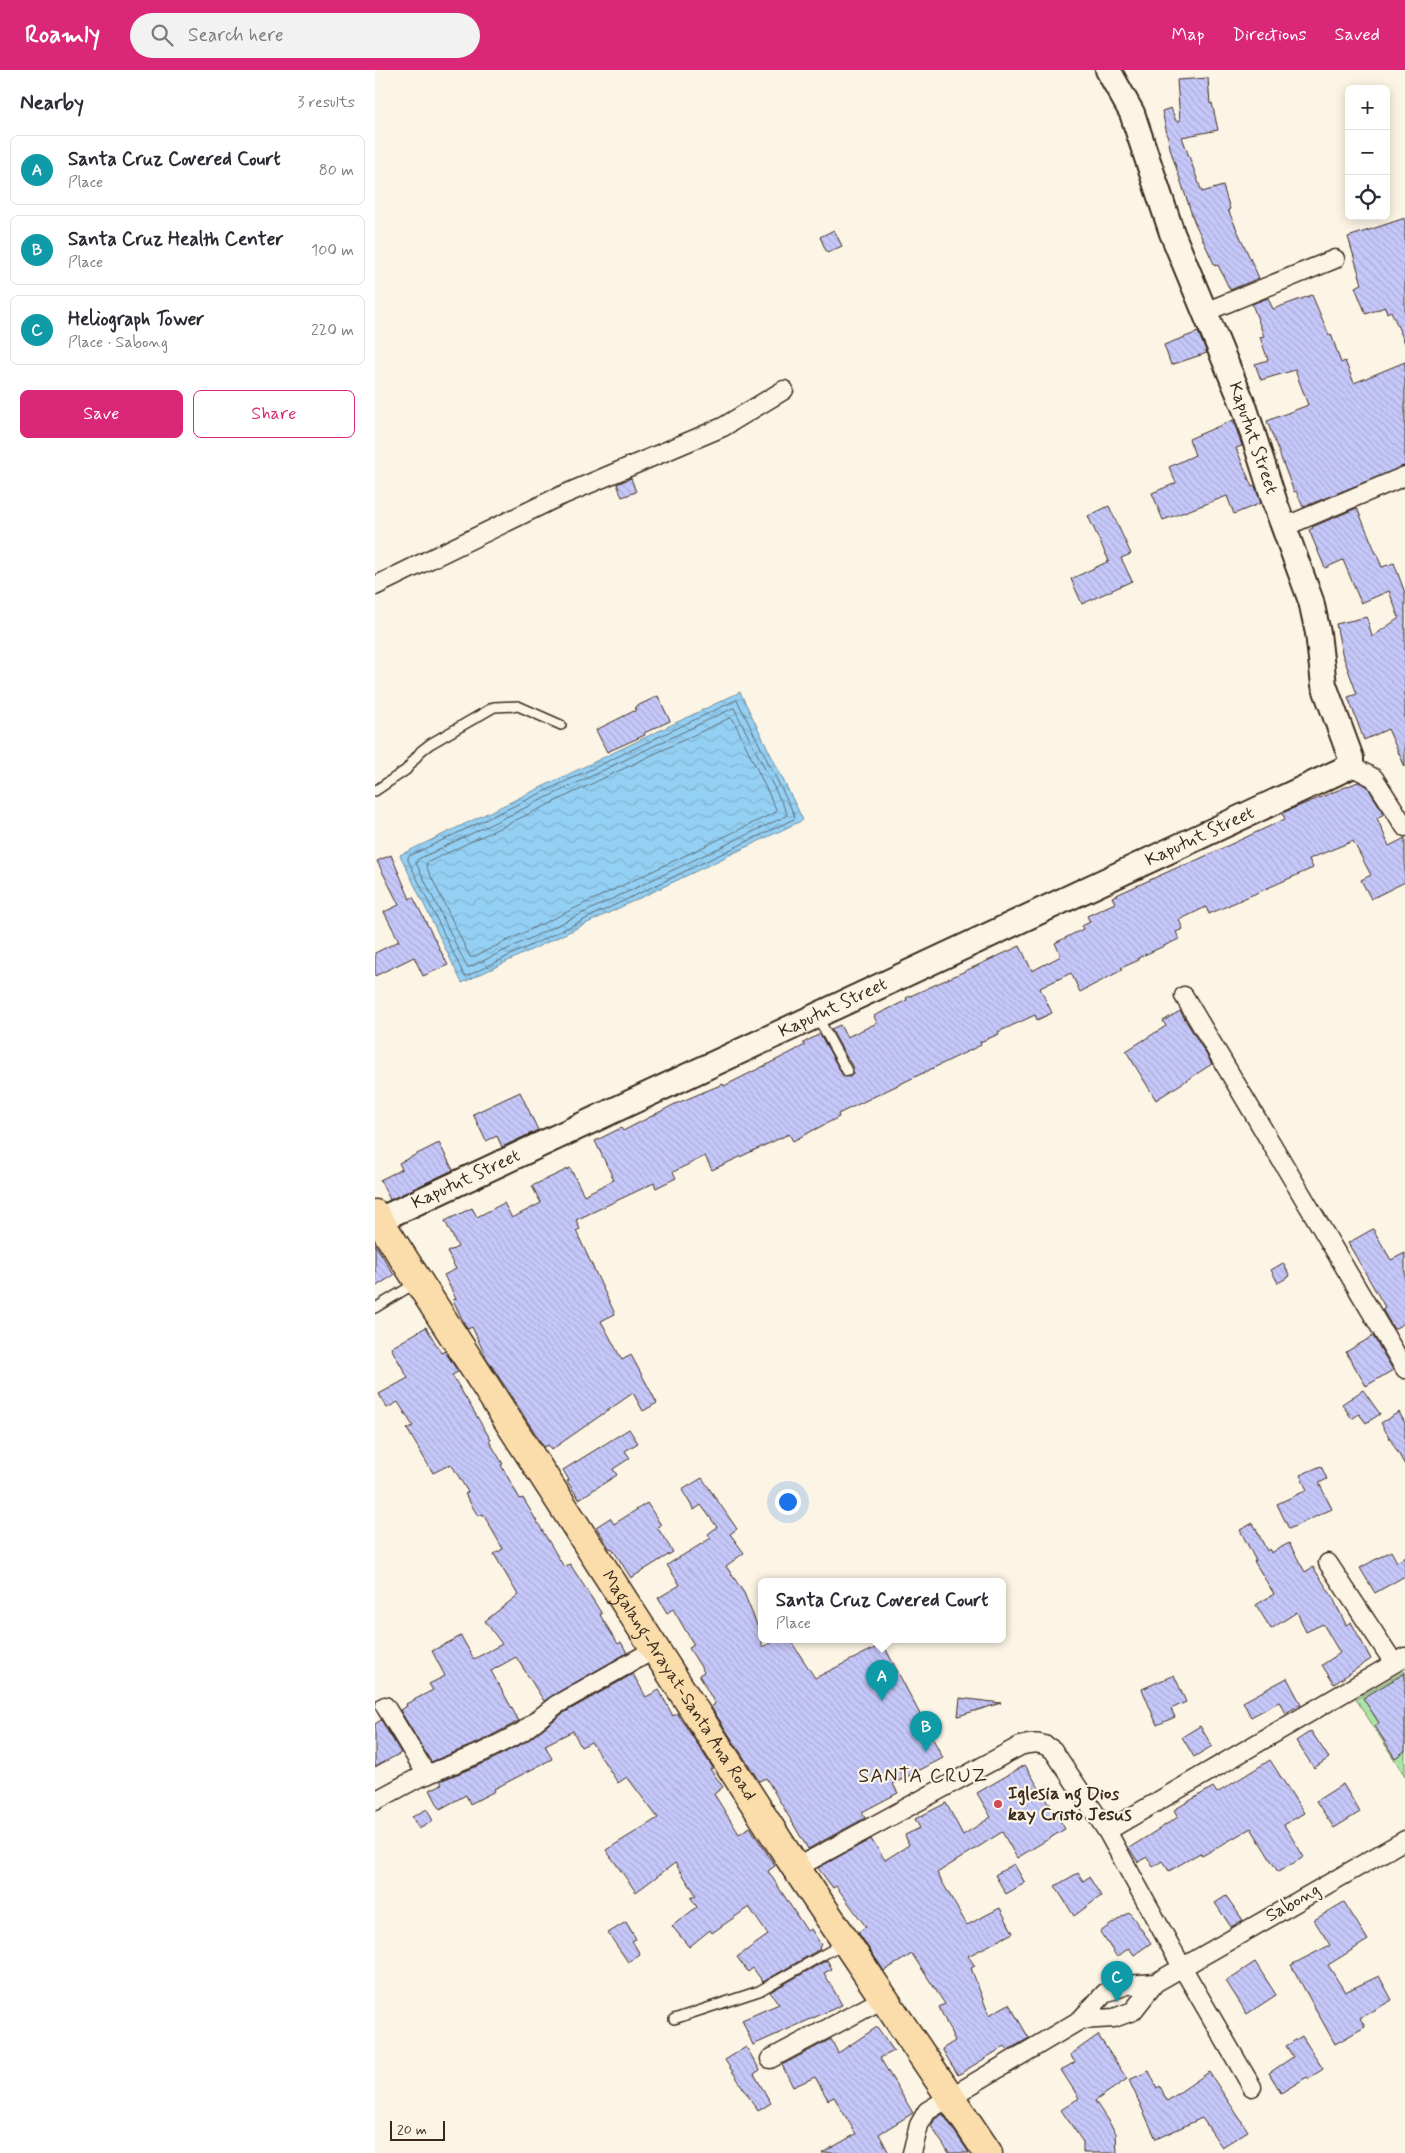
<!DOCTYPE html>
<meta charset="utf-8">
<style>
body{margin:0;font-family:Mynerve,sans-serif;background:#f2f2f3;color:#2b2b33}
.controls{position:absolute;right:15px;top:15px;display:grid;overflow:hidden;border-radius:8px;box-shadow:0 2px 12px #0003}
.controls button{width:45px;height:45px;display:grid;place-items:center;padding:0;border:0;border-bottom:1px solid #e1e1e2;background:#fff;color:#2b2b33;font:25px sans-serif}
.scale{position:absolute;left:15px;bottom:12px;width:55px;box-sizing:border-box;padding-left:5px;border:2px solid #3b2a1e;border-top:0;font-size:14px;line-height:18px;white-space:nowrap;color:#3b2a1e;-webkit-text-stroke:4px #fcf5e5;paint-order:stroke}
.you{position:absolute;left:412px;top:1431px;width:18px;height:18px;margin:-12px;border:4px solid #fff;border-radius:50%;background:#1a73e8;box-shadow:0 0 0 8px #1a73e833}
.badge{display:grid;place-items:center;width:32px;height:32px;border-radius:50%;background:#db2777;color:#fff;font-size:16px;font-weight:700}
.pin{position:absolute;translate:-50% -41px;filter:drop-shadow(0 1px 2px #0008)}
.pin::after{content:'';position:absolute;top:26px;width:18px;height:15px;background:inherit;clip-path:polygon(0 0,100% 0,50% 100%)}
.popup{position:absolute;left:383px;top:1508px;width:248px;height:65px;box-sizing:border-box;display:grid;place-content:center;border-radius:8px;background:#fff;filter:drop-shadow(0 1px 4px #0005);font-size:16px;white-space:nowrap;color:#7c7c81}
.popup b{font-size:19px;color:#2b2b33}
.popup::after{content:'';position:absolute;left:50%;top:100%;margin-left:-10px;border:10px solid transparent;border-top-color:#fff}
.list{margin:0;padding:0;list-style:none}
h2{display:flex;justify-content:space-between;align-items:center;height:65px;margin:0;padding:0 20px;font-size:21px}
h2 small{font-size:16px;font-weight:400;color:#7c7c81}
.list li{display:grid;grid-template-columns:32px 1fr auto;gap:15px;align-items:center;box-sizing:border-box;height:70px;margin:0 10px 10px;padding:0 10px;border:1px solid #e1e1e2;border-radius:8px}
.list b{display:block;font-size:19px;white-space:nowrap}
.list p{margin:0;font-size:16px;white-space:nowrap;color:#7c7c81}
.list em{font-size:16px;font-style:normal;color:#7c7c81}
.actions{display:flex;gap:10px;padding:15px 20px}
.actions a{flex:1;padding:11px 0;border:1px solid #db2777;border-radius:8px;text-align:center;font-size:18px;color:#db2777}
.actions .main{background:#db2777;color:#fff}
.icon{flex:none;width:28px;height:28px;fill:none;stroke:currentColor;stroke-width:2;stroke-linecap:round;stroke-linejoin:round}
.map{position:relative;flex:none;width:1030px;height:2083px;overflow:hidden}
header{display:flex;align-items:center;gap:30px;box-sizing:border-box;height:70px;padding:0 25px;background:#db2777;color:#fff}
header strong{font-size:24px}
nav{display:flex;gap:28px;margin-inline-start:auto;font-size:18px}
.search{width:350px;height:45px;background:#f2f2f3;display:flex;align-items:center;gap:12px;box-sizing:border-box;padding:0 18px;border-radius:28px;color:#7c7c81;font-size:19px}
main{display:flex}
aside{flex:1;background:#fff}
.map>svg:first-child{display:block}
.garden{fill:#ace4a8;stroke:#748763}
.water{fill:url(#water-waves);stroke:#708e9e}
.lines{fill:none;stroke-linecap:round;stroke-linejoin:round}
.shore{stroke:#5f6c74;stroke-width:1}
.building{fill:url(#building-back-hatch);stroke:#3b2a1e}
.lane-casing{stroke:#3b2a1e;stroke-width:12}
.street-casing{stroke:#3b2a1e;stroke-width:21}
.secondary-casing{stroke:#3b2a1e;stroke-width:28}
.primary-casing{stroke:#3b2a1e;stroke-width:31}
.lane{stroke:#fcf5e5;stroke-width:9}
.street{stroke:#fcf5e5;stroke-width:18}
.secondary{stroke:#fcf5e5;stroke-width:24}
.primary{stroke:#faddab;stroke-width:28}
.poi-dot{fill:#d1495b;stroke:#fcf5e5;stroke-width:2}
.labels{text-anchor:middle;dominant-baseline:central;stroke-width:4.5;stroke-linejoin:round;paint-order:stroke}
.street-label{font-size:18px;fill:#3b2a1e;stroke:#fcf5e5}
.poi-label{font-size:18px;font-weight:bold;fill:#3b2a1e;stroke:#fcf5e5;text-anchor:start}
.quarter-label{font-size:20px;letter-spacing:1px;fill:#3b2a1e;stroke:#fcf5e5}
</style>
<header>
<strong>Roamly</strong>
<div class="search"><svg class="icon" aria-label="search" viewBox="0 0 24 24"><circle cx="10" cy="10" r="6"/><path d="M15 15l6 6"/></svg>Search here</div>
<nav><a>Map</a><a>Directions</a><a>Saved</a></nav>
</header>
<main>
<aside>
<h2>Nearby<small>3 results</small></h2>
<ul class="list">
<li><span class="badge" style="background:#0f9aa8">A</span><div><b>Santa Cruz Covered Court</b><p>Place</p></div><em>80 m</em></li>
<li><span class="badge" style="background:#0f9aa8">B</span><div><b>Santa Cruz Health Center</b><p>Place</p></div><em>100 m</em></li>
<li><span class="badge" style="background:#0f9aa8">C</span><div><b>Heliograph Tower</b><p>Place · Sabong</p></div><em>220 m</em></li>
</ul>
<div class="actions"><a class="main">Save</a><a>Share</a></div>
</aside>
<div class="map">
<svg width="1030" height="2083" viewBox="0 0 1030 2083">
<defs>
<pattern id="water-waves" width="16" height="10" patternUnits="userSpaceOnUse" patternTransform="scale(1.25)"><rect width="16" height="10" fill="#94d0f4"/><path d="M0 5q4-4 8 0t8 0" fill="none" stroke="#80b3d1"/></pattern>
<pattern id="building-back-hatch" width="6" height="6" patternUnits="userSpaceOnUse" patternTransform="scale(1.25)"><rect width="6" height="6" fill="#c6c8fa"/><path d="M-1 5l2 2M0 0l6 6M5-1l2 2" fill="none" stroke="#abacd6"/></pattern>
</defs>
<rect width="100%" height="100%" fill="#fcf5e5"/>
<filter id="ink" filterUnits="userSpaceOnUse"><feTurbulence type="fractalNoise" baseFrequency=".02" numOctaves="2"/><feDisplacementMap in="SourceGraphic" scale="10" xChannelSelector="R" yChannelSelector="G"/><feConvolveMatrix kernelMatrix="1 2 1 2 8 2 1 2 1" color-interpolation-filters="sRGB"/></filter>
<g filter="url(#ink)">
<path class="garden" d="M1030,1601V1706L981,1629Z"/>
<path class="water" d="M365,622L428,750L87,913L25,785Z"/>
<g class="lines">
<path class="shore" d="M362,630L420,746L419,749L92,906L89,905L33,790V787Z
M359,638L412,743L411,746L95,897H92L41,793L42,790Z
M355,648L358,649L401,739V742L98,887H95L51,796L52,793Z"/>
</g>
<path class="building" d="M833,8L835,34L837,33L843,60L807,67L827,122L848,116L855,139L853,140L884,208L855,220L843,195L840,196L819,151L796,82L787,41L796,38L801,51H805L802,10Z
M1030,148V273L1016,241L1012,243L1010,237L991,244L980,217L987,214L973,167Z
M459,160L467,176L452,183L445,167Z
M937,225L954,265L956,264L966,293L970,291L979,313L1030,292V396L928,437L921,421L919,422L892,351L933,335L920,300L886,310L880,294L893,290L885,267L889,266L877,234L893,228L898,239Z
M823,262L832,283L796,295L789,275Z
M858,350L867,376L861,378L877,417L880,416L886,433L859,444L852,426L788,450L777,423L801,413L794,397L820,385L814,369Z
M256,408L261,422L247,427L242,414Z
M734,436L756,484L746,488L757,511L707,534L696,509L734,491L713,446Z
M982,438L1007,497L1019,493L1030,523V697L1013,659L989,670L973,627L982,624L967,583L961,554L992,547L997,567L1024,548L1014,521L986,533L968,490L950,498L934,460L938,458L937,457Z
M283,626L295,651L269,663L270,665L232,682L221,660L261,640L260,637Z
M983,712L992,716L1009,744L1002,748L1014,776L1030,768V812L996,829L986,810L996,805L978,771L934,789L938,798L834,844L831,837L804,850L808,859L801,862L804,869L763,888L764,890L746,898L747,900L728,910L705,922L696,903L665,918L677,943L662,950L660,945L623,962L624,964L605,972L606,975L463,1044L464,1047L435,1062L418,1071L414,1064L337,1100L330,1086L298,1102L301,1108L281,1118L279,1113L201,1150L205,1159L201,1161L240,1244L226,1251L247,1290L256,1285L282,1333L268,1341L258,1323L176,1380L173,1375L169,1377L111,1287L97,1257L93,1259L91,1257L78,1230L81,1229L69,1205L81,1199L72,1182L83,1177L70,1151L97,1138L102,1147L129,1133L137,1148L166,1133L157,1116L195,1098L209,1125L239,1110L220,1071L246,1058L248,1061L300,1034L348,1014L349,1016L411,985L430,975L428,973L445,964L467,1004L469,1007H475L478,1004V998L456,959L465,955L472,967L502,953L499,946L532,930L531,928L645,876L657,901L686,886L680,873L708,859L707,856L715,852L712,846L740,833L737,827L808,795L809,796L910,749L907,743Z
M16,785L35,829L38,827L73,895L48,906L39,887L0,906V883L24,871L9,842L24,835L2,791Z
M805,941L837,994L781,1030L751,981L791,956L788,951Z
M145,1022L163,1060L127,1077L122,1066L111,1071L98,1044Z
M64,1073L78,1100L15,1130L5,1110L27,1099L24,1093Z
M998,1159L1016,1190L1030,1183V1253L1019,1259L1007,1239L1010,1237L973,1173Z
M0,1174L19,1205L0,1217Z
M908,1193L915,1206L903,1213L896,1200Z
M51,1257L66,1283L70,1281L83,1302L77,1305L116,1370L114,1371L128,1394L126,1395L145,1429L148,1428L189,1497L195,1494L227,1544L225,1545L243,1574L246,1572L252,1583L169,1631L141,1587L116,1601L144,1651L104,1672L56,1692L25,1640L32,1636L31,1634L58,1620L54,1614L70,1606L57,1581L86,1566L99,1589L127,1574L110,1551L143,1525L119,1484L128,1479L108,1444L103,1446L90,1424L93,1422L76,1394L58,1403L32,1359L38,1356L23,1332L12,1338L4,1324L33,1308L16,1278Z
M998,1266L1018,1300L991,1316L971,1282Z
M988,1320L1005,1344L991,1353L984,1344L977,1349L967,1334Z
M1024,1342L1030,1353V1395L1006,1353Z
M254,1359L263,1373L250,1381L255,1388L238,1399L242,1405L204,1429L192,1411L194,1410L188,1400Z
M946,1396L952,1409L944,1413L957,1439L914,1459L902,1434L932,1420L925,1405Z
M327,1408L362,1459L355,1464L369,1483L351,1496L369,1523L382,1555L387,1551V1577L402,1570H415L440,1608L508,1574L568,1688L518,1714L523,1723L487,1742L490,1748L433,1779L391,1708L384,1711L336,1637L340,1634L324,1605L329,1602L314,1578L319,1575L298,1539L292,1543L283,1528L305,1515L292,1495L336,1468L333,1464L342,1457L326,1435L319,1440L307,1420Z
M272,1433L286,1455L282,1457L298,1482L256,1508L237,1478L235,1479L221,1457L235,1448L239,1454Z
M878,1453L892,1481L894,1479L896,1483L914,1473L930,1502L938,1497L957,1526L971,1555L976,1552L996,1589L959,1614L947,1595L965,1583L948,1554L931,1562L922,1542L896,1559L881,1535L899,1524L879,1491H881L865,1460Z
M1016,1481L1022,1492L1030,1487V1506L1000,1523L985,1498Z
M1030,1603V1681L1020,1688L1000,1656L1004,1653L988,1628Z
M258,1604L271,1627L284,1620L298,1646L302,1643L338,1698L335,1699L348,1717L339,1724L364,1764L375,1757L400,1796L393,1801L432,1861L436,1859L446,1875L444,1877L445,1879L388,1912L378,1898L373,1902L362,1887L393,1865L374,1837L337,1863L335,1860L314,1877L297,1856L322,1837L316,1828L321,1825L300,1793L261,1822L231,1780L283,1748L252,1707L243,1713L216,1672L206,1677L198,1661L170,1675L177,1689L119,1719L120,1721L95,1734L91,1725L65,1739L55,1720L67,1714L65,1711L112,1692L152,1671L187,1644Z
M799,1605L811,1632L796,1639L800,1647L782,1655L767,1619Z
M912,1608L926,1634L911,1643L904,1632L876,1647L868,1632Z
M585,1628L626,1633L583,1646Z
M6,1650L26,1683L0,1697V1654Z
M825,1656L837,1676L819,1687L807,1667Z
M936,1661L954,1688L939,1698L921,1671Z
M895,1690L929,1743L909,1755L929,1787L903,1802L876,1758L827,1786L825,1783L794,1801L787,1791L778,1797L772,1787L763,1792L754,1778L803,1747L799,1740L838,1717L842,1723Z
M650,1695L673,1733L674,1732L690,1759L642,1788L627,1762L562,1803L592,1855L625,1838L638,1863L593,1886L600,1896L596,1898L614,1945L634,1934L654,1968L633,1980L630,1976L583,2005L567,1979L580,1971L564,1937L570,1934L537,1884L509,1901L483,1862L491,1857L461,1816L458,1818L443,1798L496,1769L510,1790L534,1775L530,1765L545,1758L540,1749L571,1733L588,1765L616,1747L602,1723Z
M968,1714L985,1742L959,1758L941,1731Z
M52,1739L58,1751L44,1759L37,1747Z
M639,1794L650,1813L631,1824L620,1805Z
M703,1803L708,1811L714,1807L726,1826L699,1846L680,1816Z
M851,1826L868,1850L856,1857L840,1833Z
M969,1832L993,1870L953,1895L970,1922L1004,1906L1017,1930L985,1948L990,1957L960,1974L916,1895L955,1875L939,1850Z
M754,1842L776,1873L759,1885L754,1878L742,1887L725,1862Z
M251,1852L261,1869L257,1871L265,1884L253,1892L233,1863Z
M452,1890L457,1899L449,1903L467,1935L378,1975L367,1950L404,1934L395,1922Z
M880,1892L901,1925L872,1944L851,1911Z
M502,1957L519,1981L505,1988L538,2043L504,2064L514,2083H447L481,2064L459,2027L453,2030L440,2007L418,2017L407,1995L456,1969L463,1983Z
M723,1965L752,2009L720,2031L741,2063L742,2083H708V2072L686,2040L704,2028L686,2000L700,1992L695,1985Z
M927,1966L948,1999L934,2009L932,2007L906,2023L894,2003L918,1987L911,1976Z
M371,1977L385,2000L379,2004L396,2033L383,2041L350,1990Z
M774,2001L782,2018L785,2016L792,2031L834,2002L873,2061L847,2077L827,2048L781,2069L754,2010Z
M568,2044L594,2083H574L556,2056L560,2049Z"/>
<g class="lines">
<defs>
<path id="lane" d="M0,721L31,700L46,681L55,674L119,637L143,636L186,655
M442,946L472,1001
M0,1238L41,1213
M299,1949L384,1921L469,1873"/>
<path id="street" d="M830,242L960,189
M909,457L1030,406
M0,516L183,427L348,357L409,320
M976,696L999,708L1030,757
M809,926L1030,1299
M953,1493L1019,1593
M10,1636L52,1705
M0,1731L39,1710L108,1682L147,1662L181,1635L280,1579
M732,1761L1030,1587
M421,1798L645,1676C658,1672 667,1672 678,1680L732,1761L807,1897L877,2017
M705,1950L739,1948L758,1941L780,1913L1030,1770
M395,1989L510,1928
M537,2083L544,2055L552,2041L705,1950L730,1923L752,1915L780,1913"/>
<g id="secondary">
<path id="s1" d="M4,1150L976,696V688L949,615L943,563L936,531L900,433L870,339L797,163L757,43L733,0"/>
</g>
<g id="primary">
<path id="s2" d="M0,1144L421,1798L613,2083"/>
</g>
</defs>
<use href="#lane" class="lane-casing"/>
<use href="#street" class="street-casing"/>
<use href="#secondary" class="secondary-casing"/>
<use href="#primary" class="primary-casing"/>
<use href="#lane" class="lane"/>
<use href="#street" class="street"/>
<use href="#secondary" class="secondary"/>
<use href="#primary" class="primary"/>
</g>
</g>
<circle class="poi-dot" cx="623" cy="1734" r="5"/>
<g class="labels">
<g class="street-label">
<text transform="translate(878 368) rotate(71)">Kaputut Street</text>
<text stroke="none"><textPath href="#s1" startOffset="906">Kaputut Street</textPath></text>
<text stroke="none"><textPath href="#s1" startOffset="501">Kaputut Street</textPath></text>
<text stroke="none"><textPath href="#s1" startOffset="96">Kaputut Street</textPath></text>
<text stroke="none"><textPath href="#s2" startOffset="561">Magalang-Arayat-Santa Ana Road</textPath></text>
<text transform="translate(918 1833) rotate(-30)">Sabong</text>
</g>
<g class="poi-label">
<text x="633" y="1724">Iglesia ng Dios<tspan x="633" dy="21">kay Cristo Jesus</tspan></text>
</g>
<g class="quarter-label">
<text x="548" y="1706">SANTA CRUZ</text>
</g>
</g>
</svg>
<div class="controls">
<button>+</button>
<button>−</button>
<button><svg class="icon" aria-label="locate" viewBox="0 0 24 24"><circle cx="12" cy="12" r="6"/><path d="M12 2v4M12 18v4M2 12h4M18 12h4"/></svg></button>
</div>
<div class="scale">20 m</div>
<div class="you"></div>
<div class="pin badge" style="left:507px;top:1631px;background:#0f9aa8">A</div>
<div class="popup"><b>Santa Cruz Covered Court</b>Place</div>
<div class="pin badge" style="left:551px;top:1682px;background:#0f9aa8">B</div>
<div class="pin badge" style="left:742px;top:1932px;background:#0f9aa8">C</div>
</div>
</main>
